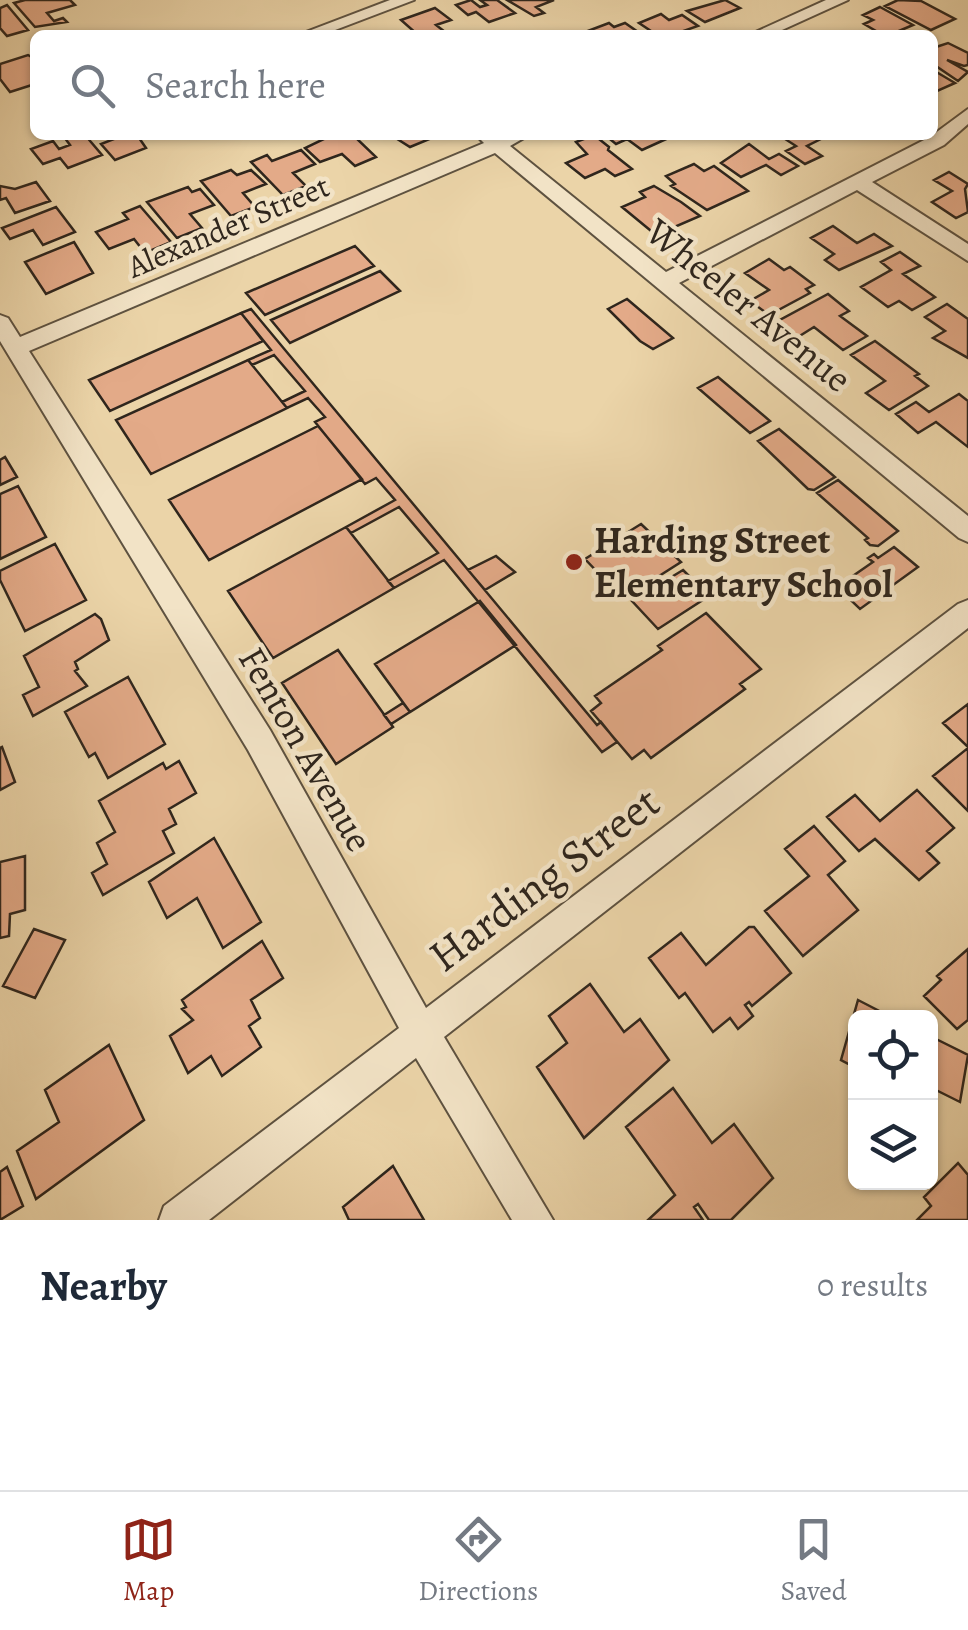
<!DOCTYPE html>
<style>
body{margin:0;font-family:Alegreya,serif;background:#f6f6f7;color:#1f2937}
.controls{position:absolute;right:30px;bottom:30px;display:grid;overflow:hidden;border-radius:15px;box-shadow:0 2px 8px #0004}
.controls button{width:90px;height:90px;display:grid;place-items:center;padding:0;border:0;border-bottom:2px solid #e0e1e3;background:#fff;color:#1f2937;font:50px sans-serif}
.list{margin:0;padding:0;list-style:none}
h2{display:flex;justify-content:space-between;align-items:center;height:130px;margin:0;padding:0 40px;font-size:42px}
h2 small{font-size:32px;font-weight:400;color:#747a83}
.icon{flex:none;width:55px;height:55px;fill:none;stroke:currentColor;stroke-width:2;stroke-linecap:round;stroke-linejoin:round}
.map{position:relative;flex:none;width:968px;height:1220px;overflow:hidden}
.search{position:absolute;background:#fff;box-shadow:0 2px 8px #0004;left:30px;right:30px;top:30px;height:110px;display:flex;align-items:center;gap:25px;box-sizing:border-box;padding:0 35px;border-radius:15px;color:#747a83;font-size:38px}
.sheet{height:270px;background:#fff}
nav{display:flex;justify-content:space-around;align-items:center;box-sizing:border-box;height:140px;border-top:2px solid #e0e1e3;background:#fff;font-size:28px;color:#747a83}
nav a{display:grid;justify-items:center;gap:5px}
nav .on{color:#8f2418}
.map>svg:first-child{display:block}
.building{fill:#e3aa88;stroke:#2f261d;stroke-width:2.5}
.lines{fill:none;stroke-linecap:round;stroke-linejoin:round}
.street-casing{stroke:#5e5240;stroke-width:4}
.street{fill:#f2e3c6;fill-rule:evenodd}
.poi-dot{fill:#8f2418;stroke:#f2e3c6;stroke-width:4}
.labels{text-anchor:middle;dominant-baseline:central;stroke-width:9;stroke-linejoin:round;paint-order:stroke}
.far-street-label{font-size:32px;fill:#2f261d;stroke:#f2e3c6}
.street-label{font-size:38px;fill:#2f261d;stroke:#f2e3c6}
.poi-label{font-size:38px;font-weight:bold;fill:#2f261d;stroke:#f2e3c6;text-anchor:start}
.near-street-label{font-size:45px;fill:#2f261d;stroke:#f2e3c6}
</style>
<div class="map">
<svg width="968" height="1220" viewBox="0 0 968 1220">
<rect width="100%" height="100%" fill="#ebd4a8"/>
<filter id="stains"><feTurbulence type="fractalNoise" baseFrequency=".002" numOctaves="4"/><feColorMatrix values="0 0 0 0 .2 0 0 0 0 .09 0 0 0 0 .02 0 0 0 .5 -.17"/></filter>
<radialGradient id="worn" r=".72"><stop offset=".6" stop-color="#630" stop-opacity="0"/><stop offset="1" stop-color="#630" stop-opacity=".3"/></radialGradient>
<path class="building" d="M25,0H70L75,5L47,13L54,21L63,18L67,22L35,27L14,3Z
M471,0L480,7L487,5L480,0H497L515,13L489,22L476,12L468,15L456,5Z
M507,0H554L536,7L544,13L534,16Z
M725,0L740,8L705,22L687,11Z
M898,0L921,1L955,19L931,30L885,6Z
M7,5L28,30L7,36L0,28V8Z
M880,7L913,25L894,33L897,35H883L864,24L873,20L863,15Z
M435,8L451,20L436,25L445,32L438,35H418L401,20Z
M661,14L669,20L682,15L698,26L672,35H657L639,23Z
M609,23L614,27L625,23L641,34L590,35L585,32Z
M948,43L968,53V65L964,66L947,60L968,72L958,81L933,64V48Z
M28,55L35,59V84L10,92L0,79V64Z
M933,70L955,83L935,92Z
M70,135H85L102,155L68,168L60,158L43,164L31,149L53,141L59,149L70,145L64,137Z
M137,135L146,148L115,160L101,144L124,135Z
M332,135H353L376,157L355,166L342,154L320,162L305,148Z
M391,135H428L432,138L410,147Z
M594,135L609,147L608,150L632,169L615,176L605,169L585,178L566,163L587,154L576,142Z
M605,135H675L642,150L627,139L616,144Z
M779,135H829L807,146L822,156L805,164L786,151L796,146Z
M749,144L769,159L779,154L798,166L781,175L766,165L741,177L721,163Z
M301,150L315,164L293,173L306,186L283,195L251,162L267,155L272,161Z
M694,164L704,171L714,166L748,191L707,210L671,186L675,184L666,176Z
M231,170L237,175L251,170L266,184L243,193L255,207L231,216L201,181Z
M949,172L968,184L965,189L968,212L956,218L932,202L952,191L934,180Z
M36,182L50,201L15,213L6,198L0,200V186L15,189Z
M654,186L681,202L700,216L656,235L622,207L645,197L640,192Z
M188,187L192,192L200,189L214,205L190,214L202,228L177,238L147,202Z
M140,206L171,242L145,253L134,239L109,249L96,232L128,219L123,213Z
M56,207L75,232L43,245L33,230L10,239L2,228Z
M833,226L857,243L874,234L892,246L839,270L825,260L834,254L811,238Z
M74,242L93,273L46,294L25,262Z
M355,246L374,266L265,315L246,293Z
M900,252L920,266L903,274L935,297L912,310L899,301L888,307L861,287L891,270L881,262Z
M769,259L784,270L790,267L814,285L806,289L810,293L769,315L750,301L769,290L745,273Z
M380,271L400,291L290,343L271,320Z
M828,294L849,311L840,316L867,336L843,350L814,327L798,337L778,321Z
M627,299L673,338L653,349L640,341L608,309Z
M947,304L968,319V358L933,338L945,331L925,317Z
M251,309L597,725L601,722L617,742L602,752L444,560L394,588L388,581L438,553L399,507L351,533L346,527L395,500L376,478L365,484L315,422L325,417L308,398L287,408L282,402L305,391L274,355L252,365L248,360L271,350L241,313Z
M241,313L263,341L110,411L89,380Z
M875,341L919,374L915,376L928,386L889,410L866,393L885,381L851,355Z
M248,360L287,408L151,474L116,420Z
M718,377L770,421L750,433L698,388Z
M959,394L968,401V447L936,422L918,433L896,414L916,402L929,412Z
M318,426L362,479L209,560L169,500Z
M779,429L835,477L814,490L808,489L758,441Z
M5,457L17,477L0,485V460Z
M838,480L898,531L878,546L870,545L865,540L868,538L817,493Z
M18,486L46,537L0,559V494Z
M641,524L681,562L623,599L585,559Z
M346,527L394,588L273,658L228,591Z
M55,544L86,600L25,631L0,580V571Z
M894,547L918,567L860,609L837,587L873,562L868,558L874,554L878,558Z
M496,556L515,572L485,590L468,570Z
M683,570L709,596L658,629L632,601Z
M480,601L516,645L410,712L375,664Z
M706,613L761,669L740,684L745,689L651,758L644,750L632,759L591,711L601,703L595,696L662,650L658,646Z
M95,614L101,619L109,640L75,662L78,669L75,671L87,686L33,716L23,695L39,687L24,656Z
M338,650L393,727L336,764L282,683Z
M128,677L165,744L108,778L95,753L89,757L65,712Z
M403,703L410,712L391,724L384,715Z
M968,704V747L943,723Z
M2,747L15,782L0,790V748Z
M968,748V811L933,776Z
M179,761L196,793L169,809L176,824L163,831L174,853L103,895L92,873L107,864L97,843L115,832L99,801L163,763L166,769Z
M917,790L954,828L927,851L939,863L919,880L875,839L859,851L827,817L855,795L880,821Z
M814,826L845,861L828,875L858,910L803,956L765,911L809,876L785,849Z
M214,838L261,922L223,948L197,898L167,918L149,882Z
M25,856V910L10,914L9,936L0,938V862Z
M749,927H754L791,973L752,1006L749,1002L745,1005L753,1016L738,1029L730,1018L713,1032L685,993L679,998L649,958L681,933L706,965Z
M34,929L65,940L35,998L3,986Z
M262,941L283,978L251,1000L260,1018L249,1026L261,1047L222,1076L211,1056L188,1073L170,1036L193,1020L182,1009L186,1007L182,1000Z
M968,949V1020L957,1029L924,996L941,980L937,976Z
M590,984L624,1032L640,1019L669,1060L584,1138L537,1067L567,1043L549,1016Z
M858,1000L893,1018H856V1068L841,1060Z
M930,1036L968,1055L960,1102L930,1087Z
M109,1045L144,1120L36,1199L17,1151L59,1122L45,1090Z
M673,1088L712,1143L734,1124L773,1178L731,1220H709L698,1204L694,1207L703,1220H648L675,1195L626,1127Z
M958,1163L968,1175V1220H917L931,1206L924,1197Z
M393,1166L424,1220H349L343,1207Z
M7,1167L23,1206L0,1220V1172Z"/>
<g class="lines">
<defs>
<path id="street" d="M390,0H414L322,35H298Z
M826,0H848L771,35H749Z
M968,109V124L944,145L872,182L968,244V261L857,190L679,283L968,516V542L959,538L495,153L29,351L270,730L426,1008L958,604L968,600V628L444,1037L553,1220H512L416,1058L209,1220H159L164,1206L399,1028L248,750L0,341V315L8,318L20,337L484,143L476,135H529L510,146L666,272L930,137Z"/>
</defs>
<use href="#street" class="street-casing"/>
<use href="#street" class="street"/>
</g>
<circle class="poi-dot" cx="574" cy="562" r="10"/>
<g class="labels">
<g class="far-street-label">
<text transform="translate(228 226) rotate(-23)">Alexander Street</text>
</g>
<g class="street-label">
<text transform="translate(749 305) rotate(39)">Wheeler Avenue</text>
<text transform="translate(306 749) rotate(60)">Fenton Avenue</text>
</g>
<g class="poi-label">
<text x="594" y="540">Harding Street<tspan x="594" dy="44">Elementary School</tspan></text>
</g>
<g class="near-street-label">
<text transform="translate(544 879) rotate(-37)">Harding Street</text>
</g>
</g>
<rect width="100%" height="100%" filter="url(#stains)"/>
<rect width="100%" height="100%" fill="url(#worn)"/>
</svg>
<div class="controls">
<button><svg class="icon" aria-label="locate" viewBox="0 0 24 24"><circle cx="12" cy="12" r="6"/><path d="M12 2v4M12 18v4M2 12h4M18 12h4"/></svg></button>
<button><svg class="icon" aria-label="layers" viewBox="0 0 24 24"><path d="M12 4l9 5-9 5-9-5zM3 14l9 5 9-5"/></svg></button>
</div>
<div class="search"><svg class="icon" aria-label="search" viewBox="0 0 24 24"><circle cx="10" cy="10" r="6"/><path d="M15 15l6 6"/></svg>Search here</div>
</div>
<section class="sheet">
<h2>Nearby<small>0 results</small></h2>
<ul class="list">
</ul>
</section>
<nav>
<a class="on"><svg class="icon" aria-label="map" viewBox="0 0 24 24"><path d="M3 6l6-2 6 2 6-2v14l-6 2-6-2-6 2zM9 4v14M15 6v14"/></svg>Map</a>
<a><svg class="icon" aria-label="directions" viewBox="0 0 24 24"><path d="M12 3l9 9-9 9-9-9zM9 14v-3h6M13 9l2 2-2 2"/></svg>Directions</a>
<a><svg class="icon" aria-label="saved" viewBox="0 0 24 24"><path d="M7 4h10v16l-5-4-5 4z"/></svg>Saved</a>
</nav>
